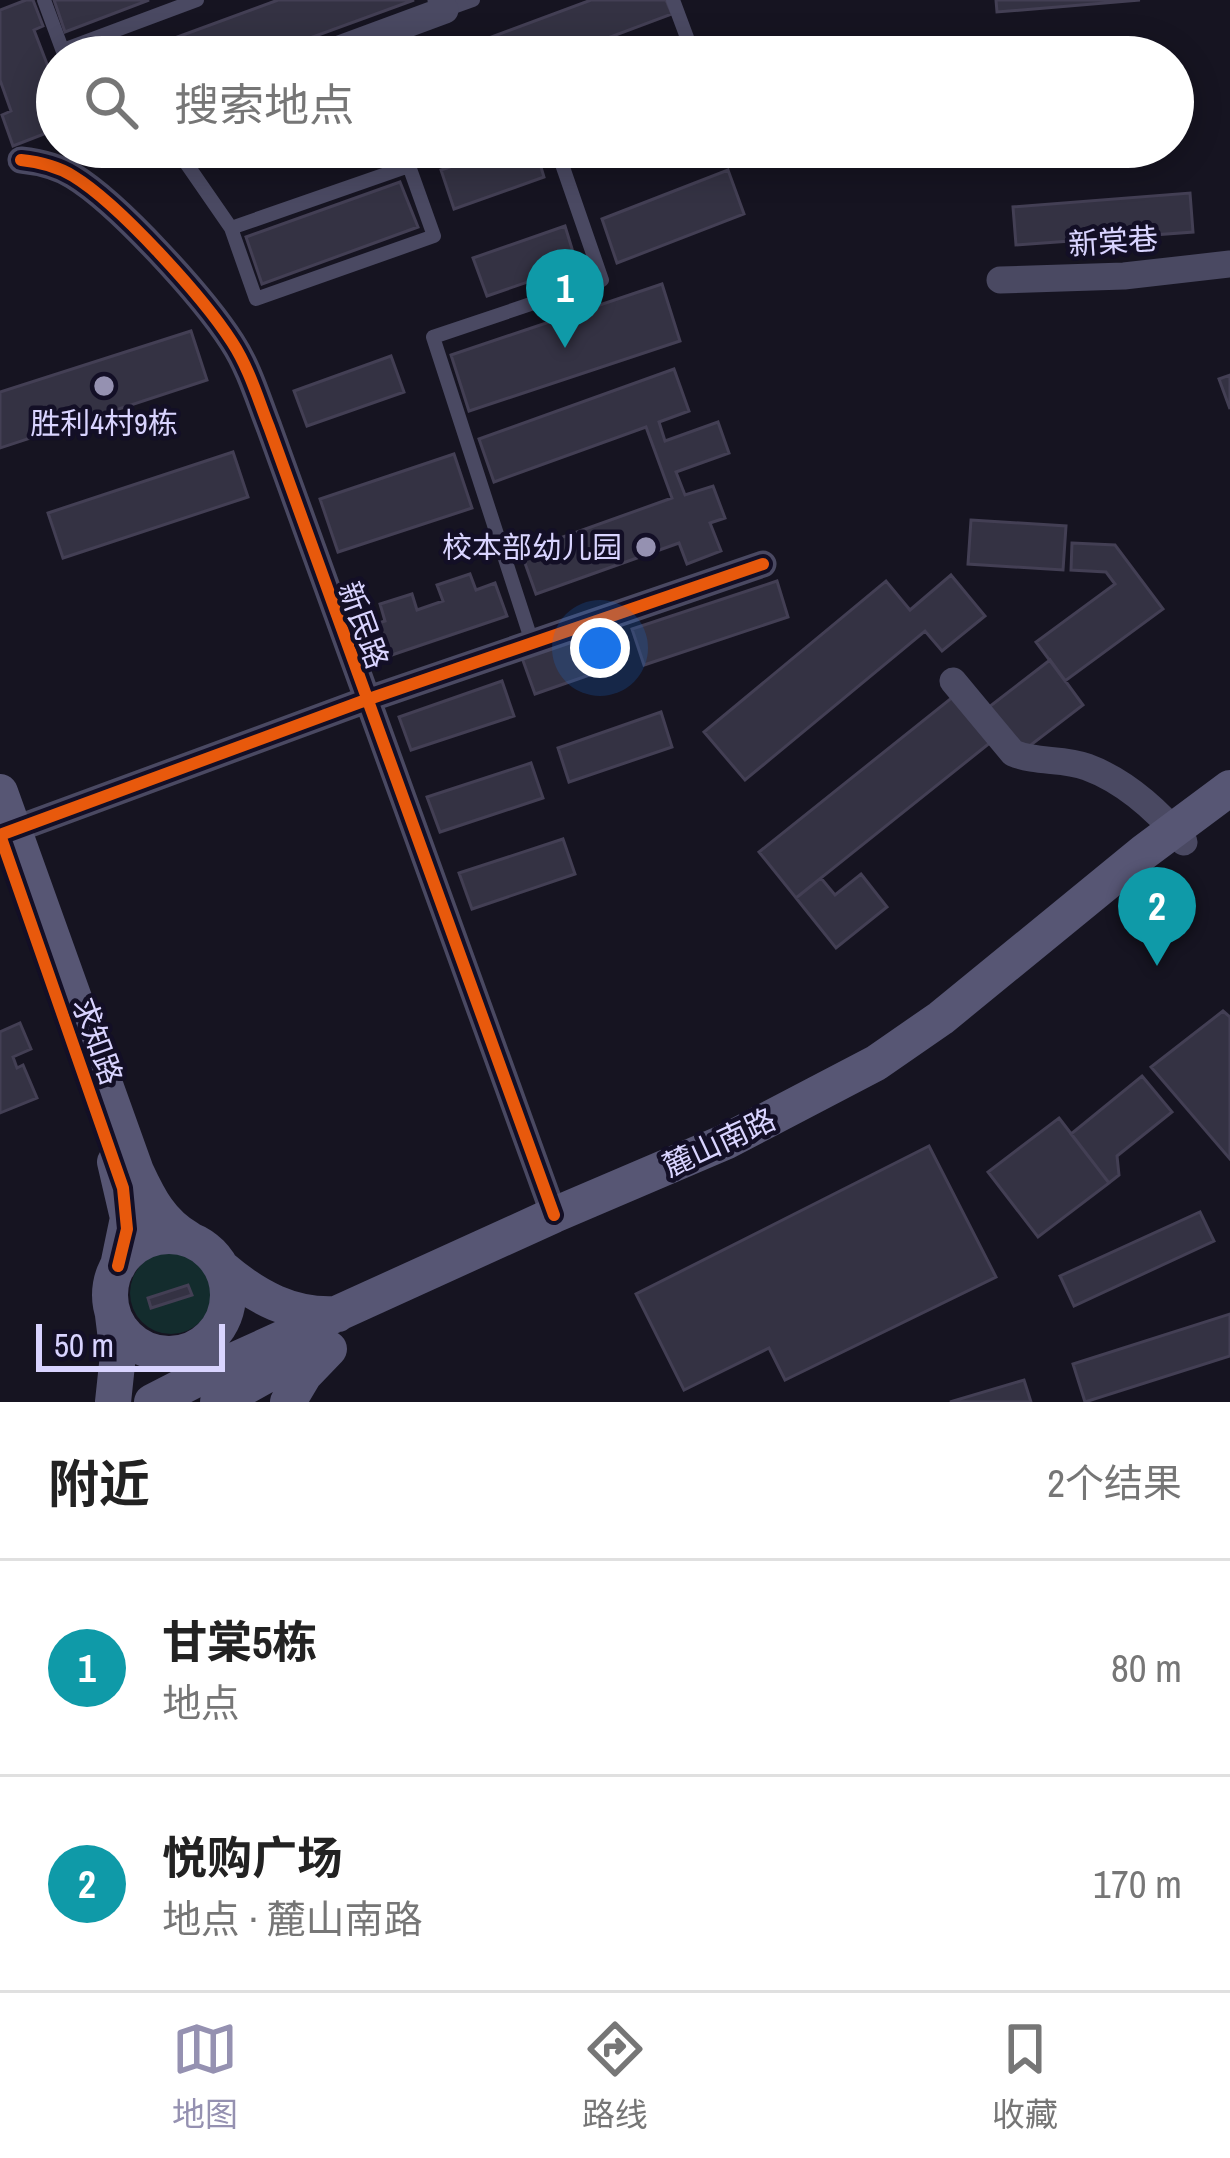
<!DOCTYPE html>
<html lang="zh">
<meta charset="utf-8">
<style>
body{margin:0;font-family:"Archivo Narrow","Noto Sans SC",sans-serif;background:#f6f6f6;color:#222}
.scale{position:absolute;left:36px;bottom:30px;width:189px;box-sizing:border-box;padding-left:12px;border:6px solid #d9d4ff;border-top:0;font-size:33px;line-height:42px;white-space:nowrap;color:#d9d4ff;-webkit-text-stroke:9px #130f26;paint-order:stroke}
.you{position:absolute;left:600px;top:648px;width:42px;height:42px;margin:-30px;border:9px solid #fff;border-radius:50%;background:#1a73e8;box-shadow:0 0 0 18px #1a73e833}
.badge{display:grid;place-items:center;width:78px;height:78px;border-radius:50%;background:#9591b1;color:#fff;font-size:39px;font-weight:700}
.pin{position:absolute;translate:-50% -99px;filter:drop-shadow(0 3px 6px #0008)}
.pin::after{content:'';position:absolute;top:63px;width:42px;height:36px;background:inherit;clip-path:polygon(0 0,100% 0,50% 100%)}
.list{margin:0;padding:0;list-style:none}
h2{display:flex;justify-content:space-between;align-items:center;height:156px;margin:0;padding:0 48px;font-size:51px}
h2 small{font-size:39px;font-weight:400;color:#767676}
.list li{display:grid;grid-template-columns:78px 1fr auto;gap:36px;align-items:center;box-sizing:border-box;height:216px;padding:0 48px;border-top:3px solid #e0e0e0}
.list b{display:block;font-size:45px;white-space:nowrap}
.list p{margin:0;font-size:39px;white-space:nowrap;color:#767676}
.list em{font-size:39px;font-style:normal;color:#767676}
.icon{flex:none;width:66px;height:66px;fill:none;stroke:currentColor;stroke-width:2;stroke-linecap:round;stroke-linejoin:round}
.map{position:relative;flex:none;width:1230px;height:1402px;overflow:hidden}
.search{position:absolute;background:#fff;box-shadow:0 6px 30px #0003;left:36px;right:36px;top:36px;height:132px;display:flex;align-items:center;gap:30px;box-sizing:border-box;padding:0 42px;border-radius:66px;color:#767676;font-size:45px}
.sheet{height:588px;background:#fff}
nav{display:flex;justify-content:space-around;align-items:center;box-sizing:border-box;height:168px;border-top:3px solid #e0e0e0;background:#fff;font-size:33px;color:#767676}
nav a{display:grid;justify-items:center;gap:6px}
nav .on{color:#9591b1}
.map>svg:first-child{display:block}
.green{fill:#132c2d}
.building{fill:#343243;stroke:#433f54;stroke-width:3}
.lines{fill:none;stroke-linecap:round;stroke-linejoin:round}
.lane{stroke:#4a4962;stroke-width:14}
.street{stroke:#4a4962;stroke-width:27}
.secondary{stroke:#575674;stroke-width:36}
.cycleway-casing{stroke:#130f26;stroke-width:20}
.cycleway{stroke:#e8590c;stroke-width:12}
.poi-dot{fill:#9591b1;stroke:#130f26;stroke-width:4.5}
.labels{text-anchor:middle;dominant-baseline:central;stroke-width:9;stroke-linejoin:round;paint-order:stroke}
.street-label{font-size:30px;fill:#d9d4ff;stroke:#130f26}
.poi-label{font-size:30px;fill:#d9d4ff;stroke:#130f26}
</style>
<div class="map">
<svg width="1230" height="1402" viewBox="0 0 1230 1402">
<rect width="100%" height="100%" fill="#161421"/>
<path class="green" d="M130 1293a41 41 0 1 1 82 0a41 41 0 1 1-82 0Z"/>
<path class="building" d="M26,0H33L43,26L34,30L57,90V129L13,146L2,115L11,111L0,80V10Z
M54,0H149L65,32Z
M278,0H414L258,57H123Z
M591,0H666L672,14L557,57H438Z
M996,0H1140L997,12Z
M1173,70H1180L1183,109L1173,110Z
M507,147H535L544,177L454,209L441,170Z
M573,147H626L579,164Z
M728,170L744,214L617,263L602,219Z
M400,182L418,227L262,284L246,237Z
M1190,193L1193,232L1016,245L1013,207Z
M565,226L577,265L487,296L473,258Z
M662,284L680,341L469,411L451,355Z
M191,331L207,380L0,448V392Z
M391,356L404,392L307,426L294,391Z
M674,369L689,411L659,422L665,441L718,422L729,453L676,472L685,495L713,486L725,518L710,523L721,551L687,564L679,543L536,594L521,552L672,498L646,427L494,482L479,439Z
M1230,375V409L1219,379Z
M233,452L248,497L63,558L48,513Z
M454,454L472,508L338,552L320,499Z
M971,520L1066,526L1063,570L968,564Z
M1072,543L1115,545L1163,609L1065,681L1036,642L1115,584L1106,572L1071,570Z
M470,574L476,590L495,583L507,616L374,661L363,628L385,621L380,604L412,594L417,610L443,601L437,585Z
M951,575L985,616L942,651L925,631L745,780L704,732L886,581L910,610Z
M777,581L788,617L644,665L632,629Z
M604,626L618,665L535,694L521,655Z
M1050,660L1083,705L1023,751L989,707Z
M502,681L514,716L411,750L399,717Z
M954,696L991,742L796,898L759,852Z
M661,712L672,747L569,782L558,748Z
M531,763L543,798L440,832L427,797Z
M563,839L575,874L472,909L459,873Z
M861,874L887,907L836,948L796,898L821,878L835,895Z
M1223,1011L1230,1017V1159L1151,1067Z
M20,1023L31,1049L13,1057L17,1068L23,1065L37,1098L0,1113V1032Z
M1142,1076L1172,1112L1117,1156L1119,1175L1109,1183L1071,1134Z
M1059,1118L1109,1183L1038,1237L988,1172Z
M929,1146L996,1277L785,1380L769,1348L684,1390L636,1294Z
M1200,1212L1214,1241L1074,1306L1060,1276Z
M188,1285L192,1295L151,1308L148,1298Z
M1230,1314V1356L1085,1402L1073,1364Z
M1024,1380L1031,1402H950Z"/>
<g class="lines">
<path class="lane" d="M44,0L65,57
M445,10L473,0
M63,50L197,0
M654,57L689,43L673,0
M175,147L231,228L256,299L434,236L409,166L231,228
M387,147L390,156L414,147
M532,642L433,337L602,280L556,147"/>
<path class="street" d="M318,57L445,10L441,0
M21,160C40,162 57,166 73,176C119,204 203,297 232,342C249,368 258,399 269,427L554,1215
M1000,280L1124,276L1230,264
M953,681L1013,753C1036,763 1063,758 1087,767C1125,781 1158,811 1184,842
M0,835L366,700L763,564"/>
<path class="secondary" d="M0,792L136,1171C149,1199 161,1223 189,1239
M115,1162L128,1218L118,1266
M110 1295a59 59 0 1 1 118 0a59 59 0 1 1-118 0Z
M222,1268C256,1297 292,1317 338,1314
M113,1402L118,1355L113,1315
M152,1402L224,1365L554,1215L725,1142L876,1063L941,1018L1144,852L1230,788
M218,1402L313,1349
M288,1402L304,1375L329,1349"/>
<defs>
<path id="cycleway" d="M21,160C40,162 57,166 73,176C119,204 203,297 232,342C249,368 258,399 269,427L554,1215
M118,1266L127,1229L123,1188L0,835L366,700L763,564"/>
</defs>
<use href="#cycleway" class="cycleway-casing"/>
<use href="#cycleway" class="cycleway"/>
</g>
<g class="poi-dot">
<circle cx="104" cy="386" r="12"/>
<circle cx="646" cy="547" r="12"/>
</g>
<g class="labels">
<g class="street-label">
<text transform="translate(1113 241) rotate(-4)">新棠巷</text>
<text transform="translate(364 625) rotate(70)">新民路</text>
<text transform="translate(98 1041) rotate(70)">求知路</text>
<text transform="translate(719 1142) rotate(-25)">麓山南路</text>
</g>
<g class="poi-label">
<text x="104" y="423">胜利4村9栋</text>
<text x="622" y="547" text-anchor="end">校本部幼儿园</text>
</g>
</g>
</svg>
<div class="scale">50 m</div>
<div class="you"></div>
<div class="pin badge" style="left:565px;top:348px;background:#0f9aa8">1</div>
<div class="pin badge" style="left:1157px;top:966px;background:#0f9aa8">2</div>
<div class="search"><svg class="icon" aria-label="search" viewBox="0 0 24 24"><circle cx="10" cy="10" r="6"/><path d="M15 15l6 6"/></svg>搜索地点</div>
</div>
<section class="sheet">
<h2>附近<small>2个结果</small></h2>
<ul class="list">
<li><span class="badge" style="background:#0f9aa8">1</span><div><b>甘棠5栋</b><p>地点</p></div><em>80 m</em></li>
<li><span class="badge" style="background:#0f9aa8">2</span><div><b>悦购广场</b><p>地点 · 麓山南路</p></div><em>170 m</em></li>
</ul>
</section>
<nav>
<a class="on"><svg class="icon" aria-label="map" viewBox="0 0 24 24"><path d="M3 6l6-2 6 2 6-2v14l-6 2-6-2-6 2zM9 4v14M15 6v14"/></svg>地图</a>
<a><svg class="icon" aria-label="directions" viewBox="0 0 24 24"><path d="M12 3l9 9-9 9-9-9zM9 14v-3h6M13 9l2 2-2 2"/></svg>路线</a>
<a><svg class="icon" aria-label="saved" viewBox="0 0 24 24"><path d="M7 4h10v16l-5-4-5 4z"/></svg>收藏</a>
</nav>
